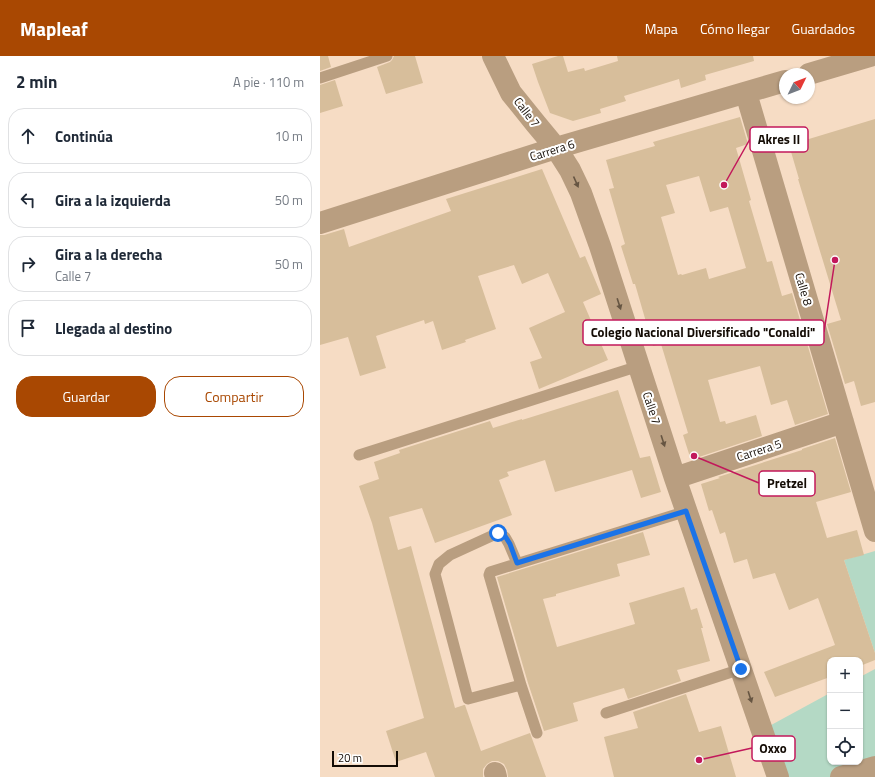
<!DOCTYPE html>
<html lang="es">
<meta charset="utf-8">
<style>
body{margin:0;font-family:"Titillium Web",sans-serif;background:#f6f6f7;color:#1f2937}
.controls{position:absolute;right:12px;bottom:12px;display:grid;overflow:hidden;border-radius:8px;box-shadow:0 1px 3px #0004}
.controls button{width:36px;height:36px;display:grid;place-items:center;padding:0;border:0;border-bottom:1px solid #e0e1e3;background:#fff;color:#1f2937;font:20px sans-serif}
.compass{position:absolute;left:459px;top:12px;width:36px;height:36px;border-radius:50%;background:#fff;box-shadow:0 1px 3px #0004;rotate:47deg}
.scale{position:absolute;left:12px;bottom:10px;width:66px;box-sizing:border-box;padding-left:4px;border:2px solid #140c05;border-top:0;font-size:11px;line-height:14px;white-space:nowrap;color:#140c05;-webkit-text-stroke:3px #fff;paint-order:stroke}
.stop{position:absolute;width:12px;height:12px;margin:-9px;border:3px solid #1a73e8;border-radius:50%;background:#fff}
.stop.end{background:#1a73e8;border-color:#fff;box-shadow:0 1px 4px #0008}
.list{margin:0;padding:0;list-style:none}
h2{display:flex;justify-content:space-between;align-items:center;height:52px;margin:0;padding:0 16px;font-size:17px}
h2 small{font-size:13px;font-weight:400;color:#747a83}
.list li{display:grid;grid-template-columns:26px 1fr auto;gap:12px;align-items:center;box-sizing:border-box;height:56px;margin:0 8px 8px;padding:0 8px;border:1px solid #e0e1e3;border-radius:16px}
.list b{display:block;font-size:15px;white-space:nowrap}
.list p{margin:0;font-size:13px;white-space:nowrap;color:#747a83}
.list em{font-size:13px;font-style:normal;color:#747a83}
.actions{display:flex;gap:8px;padding:12px 16px}
.actions a{flex:1;padding:9px 0;border:1px solid #a94802;border-radius:16px;text-align:center;font-size:14px;color:#a94802}
.actions .main{background:#a94802;color:#fff}
.icon{flex:none;width:22px;height:22px;fill:none;stroke:currentColor;stroke-width:2;stroke-linecap:round;stroke-linejoin:round}
.map{position:relative;flex:none;width:555px;height:721px;overflow:hidden}
header{display:flex;align-items:center;gap:24px;box-sizing:border-box;height:56px;padding:0 20px;background:#a94802;color:#fff}
header strong{font-size:19px}
nav{display:flex;gap:22px;margin-inline-start:auto;font-size:14px}
main{display:flex}
aside{flex:1;background:#fff}
.map>svg:first-child{display:block}
.pitch{fill:#b4d9c5}
.building{fill:#d7be9b;fill-rule:evenodd}
.lines{fill:none;stroke-linecap:round;stroke-linejoin:round}
.service{stroke:#b99e80;stroke-width:11}
.minor{stroke:#b99e80;stroke-width:22}
.tertiary{stroke:#b99e80;stroke-width:22}
.oneway{fill:#665542}
.route{stroke:#1a73e8;stroke-width:5}
.labels{text-anchor:middle;dominant-baseline:central;stroke-width:4;stroke-linejoin:round;paint-order:stroke}
.street-label{font-size:12px;fill:#140c05;stroke:#fff}
.leader{fill:none;stroke:#c2185b;stroke-width:1.5}
.callout-dot{fill:#c2185b;stroke:#fff;stroke-width:1.5}
.callout{fill:#fff;stroke:#c2185b;stroke-width:1.5}
.callout-label{font-size:13px;text-anchor:middle;font-weight:bold;fill:#140c05}
</style>
<header>
<strong>Mapleaf</strong>
<nav><a>Mapa</a><a>Cómo llegar</a><a>Guardados</a></nav>
</header>
<main>
<aside>
<h2>2 min<small>A pie · 110 m</small></h2>
<ul class="list">
<li><svg class="icon" aria-label="ahead" viewBox="0 0 24 24"><path d="M12 20V5M6 11l6-6 6 6"/></svg><div><b>Continúa</b></div><em>10 m</em></li>
<li><svg class="icon" aria-label="left" viewBox="0 0 24 24"><path d="M17 20v-9H6M10 6l-5 5 5 5"/></svg><div><b>Gira a la izquierda</b></div><em>50 m</em></li>
<li><svg class="icon" aria-label="right" viewBox="0 0 24 24"><path d="M7 20v-9h11M14 6l5 5-5 5"/></svg><div><b>Gira a la derecha</b><p>Calle 7</p></div><em>50 m</em></li>
<li><svg class="icon" aria-label="arrive" viewBox="0 0 24 24"><path d="M6 21V4h12l-3 4 3 4H6"/></svg><div><b>Llegada al destino</b></div></li>
</ul>
<div class="actions"><a class="main">Guardar</a><a>Compartir</a></div>
</aside>
<div class="map">
<svg width="555" height="721" viewBox="0 0 555 721">
<rect width="100%" height="100%" fill="#f6dcc4"/>
<path class="pitch" d="M555,495V597L524,504Z
M555,613V711L521,721H458L442,674L510,637V706H540V621Z"/>
<path class="building" d="M0,0H8L11,11L0,15Z
M74,0H95L103,27L66,38L57,11L70,6L72,4Z
M238,0H243L248,16L264,12L265,15L298,5L297,0H433L434,5L385,19L386,24L361,32L359,23L304,40L306,45L280,53L281,57L253,65L230,57L218,26L212,8Z
M15,24L23,50L0,57V29Z
M420,61L428,88L416,92L431,144L429,145L447,206L452,205L462,240L472,237L508,358L475,369L467,344L451,349L440,310L388,324L400,366L405,365L406,368L436,359L442,380L373,403L370,401L363,379L368,377L341,288L333,290L315,228H313L301,190L305,188L289,133L294,132L286,104L335,90L333,86ZM379,120L390,156L408,151L426,212L389,223L386,212L362,219L361,218L358,219L341,161L355,157L346,129Z
M555,63V346L541,350L534,325L525,328L507,268L521,264L478,123H479L469,89Z
M222,113L260,202L265,200L281,238L263,246L288,304L219,333L210,306L222,302L209,272L245,256L228,217L202,228L194,209L158,220L176,273L145,284L146,286L122,294L113,265L105,268L104,264L56,280L66,312L40,320L28,281L0,289V179H4L24,173L29,191L131,155L126,143Z
M298,334L320,402L330,400L341,436L321,442L312,414L235,436L225,404L187,416L189,420L179,424L192,459L115,487L102,452L69,461L78,494L91,490L135,652L144,649H145L161,695L210,677L226,721H188L187,714L184,708L178,705H172L167,708L163,713V721H115L106,696L76,706L66,675L104,662L52,467L39,430L59,423L54,406L80,397L79,394L170,365L173,372L202,363V364Z
M515,382L531,436L496,446L507,482L537,474L544,499L524,504L555,597V604L540,610V604H510V621L455,641L444,616L515,589L498,542L469,554L455,517L433,523L427,503L414,507L405,476L400,478L392,454L389,455L381,428L400,422L398,421L482,394V393Z
M323,476L330,499L297,508L300,520L236,538V540L223,543L237,591L315,568L309,547L364,531L371,554L377,552L383,572H381L390,605L357,614L361,625L308,643L304,632L253,647L258,665L224,675L208,627L177,521Z
M366,638L379,676L401,670L416,721H294L284,681L318,672L313,656Z"/>
<g class="lines">
<path class="service" d="M0,22L67,0
M39,399L319,310
M197,507L189,488L185,481L178,477L130,499L119,508L115,518L148,643L201,629
M286,657L421,613
M217,677L201,629L169,519L170,516L367,455"/>
<path class="minor" d="M173,0L191,37L216,68L236,92L250,114L261,137L280,190L355,422L458,721
M489,18L550,0
M426,37L555,475
M0,167L236,92L465,25
M355,422L523,366
M175,717L176,721"/>
<path class="tertiary" d="M521,721L555,711"/>
</g>
<defs><path id="oneway-solid" d="M-6-.8H1V-3.2L6.5 0L1 3.2V.8H-6Z"/></defs>
<g class="oneway">
<use href="#oneway-solid" transform="translate(256 126) rotate(66)"/>
<use href="#oneway-solid" transform="translate(299 248) rotate(72)"/>
<use href="#oneway-solid" transform="translate(343 385) rotate(72)"/>
<use href="#oneway-solid" transform="translate(430 641) rotate(72)"/>
</g>
<g class="lines">
<path class="route" d="M178,477L185,480L190,488L197,507L366,455L421,613"/>
</g>
<g class="labels">
<g class="street-label">
<text transform="translate(207 56) rotate(52)">Calle 7</text>
<text transform="translate(232 94) rotate(-17)">Carrera 6</text>
<text transform="translate(484 233) rotate(74)">Calle 8</text>
<text transform="translate(332 352) rotate(72)">Calle 7</text>
<text transform="translate(439 394) rotate(-18)">Carrera 5</text>
</g>
</g>
<path class="leader" d="M404 129L430 83M515 204L504 276M374 400L439 427M379 704L432 692"/>
<g class="callout-dot">
<circle cx="404" cy="129" r="4"/>
<circle cx="515" cy="204" r="4"/>
<circle cx="374" cy="400" r="4"/>
<circle cx="379" cy="704" r="4"/>
</g>
<g class="callout">
<rect x="430" y="71" width="58" height="25" rx="4"/>
<rect x="263" y="264" width="241" height="25" rx="4"/>
<rect x="439" y="415" width="56" height="25" rx="4"/>
<rect x="432" y="680" width="43" height="25" rx="4"/>
</g>
<g class="callout-label">
<text x="459" y="88">Akres II</text>
<text x="383" y="281">Colegio Nacional Diversificado "Conaldi"</text>
<text x="467" y="432">Pretzel</text>
<text x="453" y="697">Oxxo</text>
</g>
</svg>
<div class="controls">
<button>+</button>
<button>−</button>
<button><svg class="icon" aria-label="locate" viewBox="0 0 24 24"><circle cx="12" cy="12" r="6"/><path d="M12 2v4M12 18v4M2 12h4M18 12h4"/></svg></button>
</div>
<svg class="compass" viewBox="-18 -18 36 36"><path d="M0-13l5 13h-10z" fill="#e53935"/><path d="M0 13l5-13h-10z" fill="#747a83"/></svg>
<div class="scale">20 m</div>
<div class="stop" style="left:178px;top:477px"></div>
<div class="stop end" style="left:421px;top:613px"></div>
</div>
</main>
